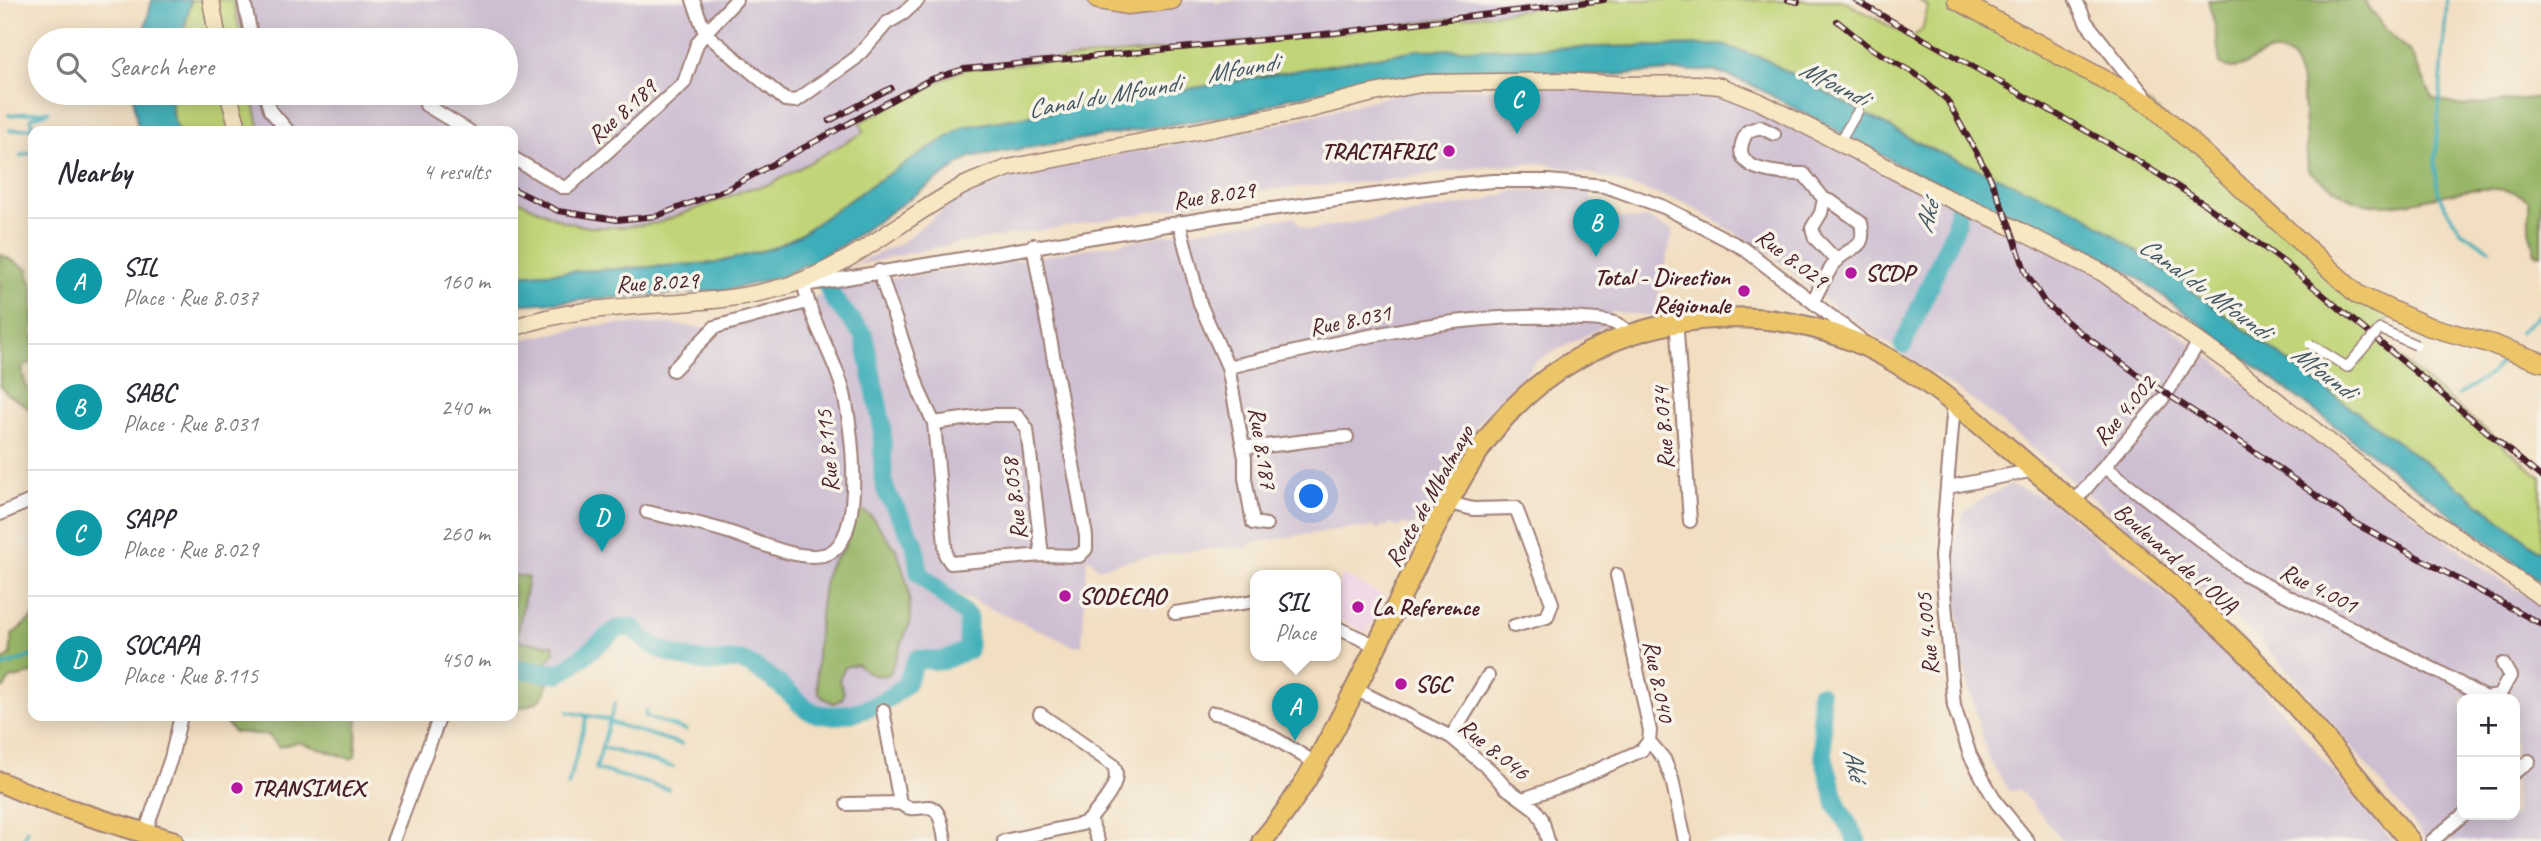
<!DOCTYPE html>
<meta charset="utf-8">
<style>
body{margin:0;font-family:Caveat,sans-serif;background:#f7f7f7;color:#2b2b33}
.controls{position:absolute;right:21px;bottom:21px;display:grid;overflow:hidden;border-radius:14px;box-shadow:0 4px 18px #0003}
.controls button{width:63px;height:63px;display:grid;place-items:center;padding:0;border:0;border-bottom:2px solid #e1e1e2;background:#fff;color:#2b2b33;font:35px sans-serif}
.you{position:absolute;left:1312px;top:497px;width:24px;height:24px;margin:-18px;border:5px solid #fff;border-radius:50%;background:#1a73e8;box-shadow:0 0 0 10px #1a73e833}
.badge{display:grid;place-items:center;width:46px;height:46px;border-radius:50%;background:#ea580c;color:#fff;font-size:23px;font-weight:700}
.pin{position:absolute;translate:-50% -58px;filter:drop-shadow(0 2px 4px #0008)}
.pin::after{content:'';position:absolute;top:37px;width:24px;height:21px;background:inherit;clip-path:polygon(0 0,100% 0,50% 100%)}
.popup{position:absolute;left:1250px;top:570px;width:91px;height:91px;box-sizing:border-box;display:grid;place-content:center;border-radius:14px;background:#fff;filter:drop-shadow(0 2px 5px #0005);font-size:23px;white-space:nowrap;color:#7c7c81}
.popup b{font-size:26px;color:#2b2b33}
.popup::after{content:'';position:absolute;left:50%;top:100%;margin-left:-14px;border:14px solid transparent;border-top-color:#fff}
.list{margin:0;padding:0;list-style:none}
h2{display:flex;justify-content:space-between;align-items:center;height:91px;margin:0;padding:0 28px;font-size:30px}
h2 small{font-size:23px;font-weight:400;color:#7c7c81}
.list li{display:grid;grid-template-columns:46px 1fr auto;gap:21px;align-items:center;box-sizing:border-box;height:126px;padding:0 28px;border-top:2px solid #e1e1e2}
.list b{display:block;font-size:26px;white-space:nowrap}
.list p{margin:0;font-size:23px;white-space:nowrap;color:#7c7c81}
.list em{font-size:23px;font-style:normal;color:#7c7c81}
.icon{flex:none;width:38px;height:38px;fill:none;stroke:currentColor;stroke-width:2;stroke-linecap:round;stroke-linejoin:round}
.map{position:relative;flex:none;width:2541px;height:841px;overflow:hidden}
.search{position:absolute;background:#fff;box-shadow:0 4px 18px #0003;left:28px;top:28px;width:490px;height:77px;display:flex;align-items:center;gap:18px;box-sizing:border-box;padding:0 24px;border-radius:38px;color:#7c7c81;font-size:26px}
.panel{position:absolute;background:#fff;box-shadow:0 4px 18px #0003;left:28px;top:126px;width:490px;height:595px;border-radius:14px}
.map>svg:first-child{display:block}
.built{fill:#efd0e6}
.industrial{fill:#cdbed2;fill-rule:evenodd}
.green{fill:#c1d578;stroke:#867a52;stroke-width:2}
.forest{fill:#98b668;stroke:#716a4a;stroke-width:2}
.water{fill:#3eaeb9;stroke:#446672;stroke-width:2}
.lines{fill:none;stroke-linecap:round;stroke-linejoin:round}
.stream{stroke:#3eaeb9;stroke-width:3.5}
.river{stroke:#3eaeb9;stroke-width:19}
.pedestrian-casing{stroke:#9e7e76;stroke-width:12}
.minor-casing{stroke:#9e7e76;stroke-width:16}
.secondary-casing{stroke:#9e7e76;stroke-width:19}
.primary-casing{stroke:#9e7e76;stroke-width:21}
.trunk-casing{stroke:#9e7e76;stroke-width:23}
.pedestrian{stroke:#fff;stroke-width:9}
.minor{stroke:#fff;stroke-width:12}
.secondary{stroke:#f7e8c3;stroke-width:16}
.primary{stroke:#ecc569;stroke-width:18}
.trunk{stroke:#ecc569;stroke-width:19}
.rail-casing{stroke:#4a1f2b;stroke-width:6}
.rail{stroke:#f7f3e8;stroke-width:3.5;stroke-dasharray:10;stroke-linecap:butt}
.pedestrian-bridge-casing{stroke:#9e7e76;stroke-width:12;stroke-linecap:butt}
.pedestrian-bridge{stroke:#fff;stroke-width:9}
.poi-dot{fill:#b5179e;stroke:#f7f3e8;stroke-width:2.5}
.labels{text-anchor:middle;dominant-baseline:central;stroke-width:7;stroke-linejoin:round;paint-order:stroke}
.street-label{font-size:24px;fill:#4a1f2b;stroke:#f7f3e8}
.poi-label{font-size:24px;font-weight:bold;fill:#4a1f2b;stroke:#f7f3e8;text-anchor:start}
.water-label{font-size:26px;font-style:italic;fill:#455864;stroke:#f7f3e8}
</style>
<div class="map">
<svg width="2541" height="841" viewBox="0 0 2541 841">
<rect width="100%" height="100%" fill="#f7f3e8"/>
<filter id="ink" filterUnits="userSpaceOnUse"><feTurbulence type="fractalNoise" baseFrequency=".0143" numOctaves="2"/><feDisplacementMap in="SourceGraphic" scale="14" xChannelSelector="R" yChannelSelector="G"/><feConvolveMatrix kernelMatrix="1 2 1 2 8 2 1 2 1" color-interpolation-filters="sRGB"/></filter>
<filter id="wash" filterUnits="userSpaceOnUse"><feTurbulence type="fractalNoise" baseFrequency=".00686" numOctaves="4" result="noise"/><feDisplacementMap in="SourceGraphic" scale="28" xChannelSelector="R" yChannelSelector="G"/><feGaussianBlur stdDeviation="1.57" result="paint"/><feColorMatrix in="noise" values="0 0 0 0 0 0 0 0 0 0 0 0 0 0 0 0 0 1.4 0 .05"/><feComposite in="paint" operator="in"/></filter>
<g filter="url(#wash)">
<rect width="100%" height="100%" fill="#f2dec1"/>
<path class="built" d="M1342,575L1386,597L1367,633L1335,617V592Z"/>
<path class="industrial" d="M233,0H1087L1093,2L1094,10L1194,0H1213L1216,3L1243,0H1604L1334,33L1001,64L939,83L882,110L860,122L865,132L769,185L748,189L658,223L624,227H589L562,221L513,198V131H260L252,93H506V40H242Z
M1551,87L1719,91L1755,105L2098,273L2331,449L2489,573L2541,604V841H2428L2303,688L2277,658L2234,616L1977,403L1836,309L1769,253L1685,203L1592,174L1541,163L1475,168L1380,181L1265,190L1140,214L932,248L848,267L901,243L953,202L1024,172L1258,129L1414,90ZM2462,699H2515V815H2462Z
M1557,189L1588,190L1599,218H1631L1632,220L1646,218L1673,231L1654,316L1611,312L1610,326H1604L1536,361L1479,422L1451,463L1423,519L1410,527L1402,523L1399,528L1390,523L1387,527L1382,525L1379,529L1370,526L1369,529L1349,528L1257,542L1250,543L1249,547L1195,550L1131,560L1099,568L1087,557L1082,646L1072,645L931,582L968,617V650L942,661L917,659L906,683L866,710L859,713L821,715L810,711L788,691L744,662L731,659L719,662L692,659L663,651L648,643L631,627L617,629L567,669L558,674L513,668V360L518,340L599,325L669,324L714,329L782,313L836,287L1026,259L1183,232L1294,217L1300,225L1309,230L1479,202L1513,191Z
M2010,485L2051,501L2169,598L2230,650L2392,841H2063L2019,789L2010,792L1988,758L1962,660L1954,551L1963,514L1978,501Z"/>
<path class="green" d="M191,0H233L242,40H182Z
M1604,0H1842L1911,38L1922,30L1928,7L1919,0H1957L2151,105L2344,283L2393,312L2374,337L2541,477V552L2461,489L2182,284L2187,277L2181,272L2171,275L2153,262L1989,175L1926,147L1762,58L1722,45L1418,50L965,127L873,184L798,236L773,248L716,263L513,275V198L562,221L588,227H624L658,223L748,189L769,185L864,132L860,122L964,69L1334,33Z
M171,93H252L260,131H177L172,112Z"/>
<path class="forest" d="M2208,0H2364L2384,28L2411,53L2433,99L2461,106L2541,97V254L2535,253L2529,230V201C2524,197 2517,192 2510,191C2461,180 2414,213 2365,203C2344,199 2326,182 2308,171L2302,83L2291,56C2286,55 2278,51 2273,52C2252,53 2245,77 2220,64L2215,26Z
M0,254L28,269L30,280L33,285V361L22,368L25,385L33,397V413L25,405L7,394L0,385Z
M862,510L871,516L897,551L908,586L911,620L890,673C877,680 868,673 857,664L845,667L839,679L844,693L842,699L834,703C827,700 820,698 818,690C814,670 821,589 828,569C830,562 837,557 841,552C850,540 850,523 858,511Z
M513,575L528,577L517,637L521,641L553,645L554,653L546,664H534L513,659Z
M33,617V673L10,679L4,688H0V662L10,656L12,635Z
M513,675L548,682C547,702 530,706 513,709Z
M229,716H358L355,756L351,759L298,742L279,747L268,735L234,732L226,723Z"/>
<path class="water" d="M152,0H191L182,40H142Z
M1722,45L1762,58L1926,147L2081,212L2170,275L2181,272L2188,276L2183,284L2461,489L2541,552V582L2146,283L2076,241L1915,173L1752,85L1715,71H1672L1599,76L1562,72L1414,75L1288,98L1251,112L970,157L841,246L783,276L729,290L513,305V275L716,263L773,248L798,236L873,184L964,127L1418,50Z
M133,93H171L172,112L177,131H138Z"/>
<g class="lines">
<path class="stream" d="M2447,0L2435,163L2438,191L2442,202L2461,231L2489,249
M9,115L47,111
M10,130L33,128L31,118L49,112
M20,156L33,152
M30,180L33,178
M2520,332L2541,313
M2458,395L2491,374L2506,355
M0,667L33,656
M646,710V717L686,730
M568,712L610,720L615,703
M601,747L673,767
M568,786L587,716
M668,789L596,769L609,722L681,744
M23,841L27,830"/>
<path class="river" d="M1903,345L1956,226L1961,186
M513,668L558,674L567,669L617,629L631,627C638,632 644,640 651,644C669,655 696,663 718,662C727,662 734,658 744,662C758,668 777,682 788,692C795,698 800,705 808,710C834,725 888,706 906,683C910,676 913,666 917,659L942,661L968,650V617L919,573L915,544L886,491L883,479L882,425L864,336L835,301L808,249L819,243
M1820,694L1824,759L1837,805L1857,841"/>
</g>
</g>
<g filter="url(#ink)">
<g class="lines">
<defs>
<path id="pedestrian" d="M1844,134L1858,111"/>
<path id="minor" d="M244,0L252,40
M736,0L705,33L785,100L796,101L856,58L887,23L904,13L918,0
M2076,0L2086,22L2147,99
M265,93L270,110L288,131
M426,105L469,131
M1774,134L1760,127L1748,131C1722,171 1776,174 1804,174L1824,199L1832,202L1861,223C1867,251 1851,245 1836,261C1827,272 1820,288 1813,301
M513,158L562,187H568L684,83L697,44L705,33L693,0
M1824,199L1821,213L1812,228L1815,238L1837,261
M1179,222L1200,304L1228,367C1338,343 1457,310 1570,318C1584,320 1604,318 1617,324C1622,326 1626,331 1630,334
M879,271L920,393L934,423L992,415H1017L1027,429L1042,555L1079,556L1086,549V536L1033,245
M804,285L1227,215L1448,185L1493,181H1548L1605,186L1664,207L1743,248L1859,338
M1677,332L1690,521
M1228,367L1245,458V478L1253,523L1266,525
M673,370L715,327L807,302
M1954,404L1941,557L1954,706L1970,755L1984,781L1997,803L2028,841
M934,423L946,556L951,563L1042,555
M1243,447C1278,447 1312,438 1347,437
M2104,466L2244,574L2439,672L2485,698L2499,696L2510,676L2503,664
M1948,487L2035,470
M2074,502L2165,396L2199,342
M1457,505L1473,509L1516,508L1552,603L1547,617L1514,626
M647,512C673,518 700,523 725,531C753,539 794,561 823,555C869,546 851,421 843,390C833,354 811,322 804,285
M0,514L33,500
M1175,613L1255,601
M1335,627L1377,646
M1355,689L1451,737L1490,770L1505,787L1535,809L1542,819L1548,841
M883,710L900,803C921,821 937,783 945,841
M1213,713C1243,715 1289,748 1317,764
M1040,714L1113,765C1124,782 1101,805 1090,819L1098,841
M1451,737L1488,676
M1649,741L1664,759L1672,779L1685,841
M2515,772L2529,761
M1523,799L1569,783L1642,750L1649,741L1650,731L1617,575
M847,804L900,803
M145,833L171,758L181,716
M393,841L440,716
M1004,841L1082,824L1090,819
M2432,841L2463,815"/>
<path id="secondary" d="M211,0L218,40
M228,93L239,131
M513,328C602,296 695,313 787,286C852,266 904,217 963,186C977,179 993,174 1008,168L1303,111L1369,94L1426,83L1561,81L1628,85L1697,84L1720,86L1758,101L1943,196L2010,226L2103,273L2233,366L2394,493L2541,597"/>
<path id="primary" d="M1098,0L1127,5L1172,0
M1957,0L2151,105L2358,295L2427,326L2492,344L2541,362"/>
<path id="trunk" d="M0,782C56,807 114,824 173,841
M1262,841C1298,800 1323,751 1348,703C1375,650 1401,596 1428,542C1450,499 1472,454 1504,418C1591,320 1736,292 1855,342C1923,371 1978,423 2034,470C2097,522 2161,573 2221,628C2290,692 2349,769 2410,841"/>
</defs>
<use href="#pedestrian" class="pedestrian-casing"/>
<use href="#minor" class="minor-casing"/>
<use href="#secondary" class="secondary-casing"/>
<use href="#primary" class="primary-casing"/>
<use href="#trunk" class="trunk-casing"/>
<use href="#pedestrian" class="pedestrian"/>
<use href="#minor" class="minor"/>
<use href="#secondary" class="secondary"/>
<use href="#primary" class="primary"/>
<use href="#trunk" class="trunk"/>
<defs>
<path id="rail" d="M1788,0L1798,2
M1855,0L2127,154L2203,203L2285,263L2541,477
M1837,21L1869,47L1922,78L1947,100L1989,175L2010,226L2026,273L2045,303L2077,330L2144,379L2248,447L2358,525L2541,624
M829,121L891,88
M513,189L558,211L617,220L657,216L727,189L931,79L964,69L1334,33L1604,0"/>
</defs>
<use href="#rail" class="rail-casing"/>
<use href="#rail" class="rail"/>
<defs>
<path id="pedestrian-bridge" d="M2310,344L2347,367L2380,329L2416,345"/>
</defs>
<use href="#pedestrian-bridge" class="pedestrian-bridge-casing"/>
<use href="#pedestrian-bridge" class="pedestrian-bridge"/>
</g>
</g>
<g class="poi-dot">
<circle cx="1449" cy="151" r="7"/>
<circle cx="1851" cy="273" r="7"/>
<circle cx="1744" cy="291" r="7"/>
<circle cx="1065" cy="596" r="7"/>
<circle cx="1358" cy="607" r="7"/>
<circle cx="1401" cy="684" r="7"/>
<circle cx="237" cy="788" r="7"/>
</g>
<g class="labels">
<g class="street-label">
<text transform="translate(622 111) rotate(-42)">Rue 8.189</text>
<text transform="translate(1214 195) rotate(-8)">Rue 8.029</text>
<text transform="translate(1792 258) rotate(37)">Rue 8.029</text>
<text transform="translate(657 282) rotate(-3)">Rue 8.029</text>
<text transform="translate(1350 320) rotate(-11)">Rue 8.031</text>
<text transform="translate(2124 410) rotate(-50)">Rue 4.002</text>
<text transform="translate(1663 428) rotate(-94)">Rue 8.074</text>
<text transform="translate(1263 448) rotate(81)">Rue 8.187</text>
<text transform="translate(827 451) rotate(-95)">Rue 8.115</text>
<text transform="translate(1429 496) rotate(-61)">Route de Mbalmayo</text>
<text transform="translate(1014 499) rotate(-97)">Rue 8.058</text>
<text transform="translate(2176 558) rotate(41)">Boulevard de l' OUA</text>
<text transform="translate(2319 588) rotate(27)">Rue 4.001</text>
<text transform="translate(1927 634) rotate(-95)">Rue 4.005</text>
<text transform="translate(1659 681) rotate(79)">Rue 8.040</text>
<text transform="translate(1494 749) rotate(39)">Rue 8.046</text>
</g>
<g class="poi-label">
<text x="1435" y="151" text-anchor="end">TRACTAFRIC</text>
<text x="1865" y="273">SCDP</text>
<text x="1730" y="277" text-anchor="end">Total - Direction<tspan x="1730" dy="28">Régionale</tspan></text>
<text x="1079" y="596">SODECAO</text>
<text x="1372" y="607">La Reference</text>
<text x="1415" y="684">SGC</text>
<text x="251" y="788">TRANSIMEX</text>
</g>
<g class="water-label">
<text transform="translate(1242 68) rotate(-10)">Mfoundi</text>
<text transform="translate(1834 83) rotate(27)">Mfoundi</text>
<text transform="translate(1104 96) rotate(-10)">Canal du Mfoundi</text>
<text transform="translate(1927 217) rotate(-75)">Aké</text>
<text transform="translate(2205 288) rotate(36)">Canal du Mfoundi</text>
<text transform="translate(2324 372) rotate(37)">Mfoundi</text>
<text transform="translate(1855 764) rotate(77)">Aké</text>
</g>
</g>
</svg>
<div class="controls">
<button>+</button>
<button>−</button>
</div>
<div class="you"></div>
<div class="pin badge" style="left:1295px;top:741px;background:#0f9aa8">A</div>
<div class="popup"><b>SIL</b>Place</div>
<div class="pin badge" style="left:1596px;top:257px;background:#0f9aa8">B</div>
<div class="pin badge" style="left:1517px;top:134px;background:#0f9aa8">C</div>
<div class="pin badge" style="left:602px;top:552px;background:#0f9aa8">D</div>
<div class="search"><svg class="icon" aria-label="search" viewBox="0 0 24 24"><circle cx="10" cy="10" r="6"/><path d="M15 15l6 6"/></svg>Search here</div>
<section class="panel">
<h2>Nearby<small>4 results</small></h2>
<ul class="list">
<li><span class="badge" style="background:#0f9aa8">A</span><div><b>SIL</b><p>Place · Rue 8.037</p></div><em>160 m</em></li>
<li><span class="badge" style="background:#0f9aa8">B</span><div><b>SABC</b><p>Place · Rue 8.031</p></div><em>240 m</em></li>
<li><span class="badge" style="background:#0f9aa8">C</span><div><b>SAPP</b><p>Place · Rue 8.029</p></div><em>260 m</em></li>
<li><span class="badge" style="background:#0f9aa8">D</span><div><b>SOCAPA</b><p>Place · Rue 8.115</p></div><em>450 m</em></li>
</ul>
</section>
</div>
